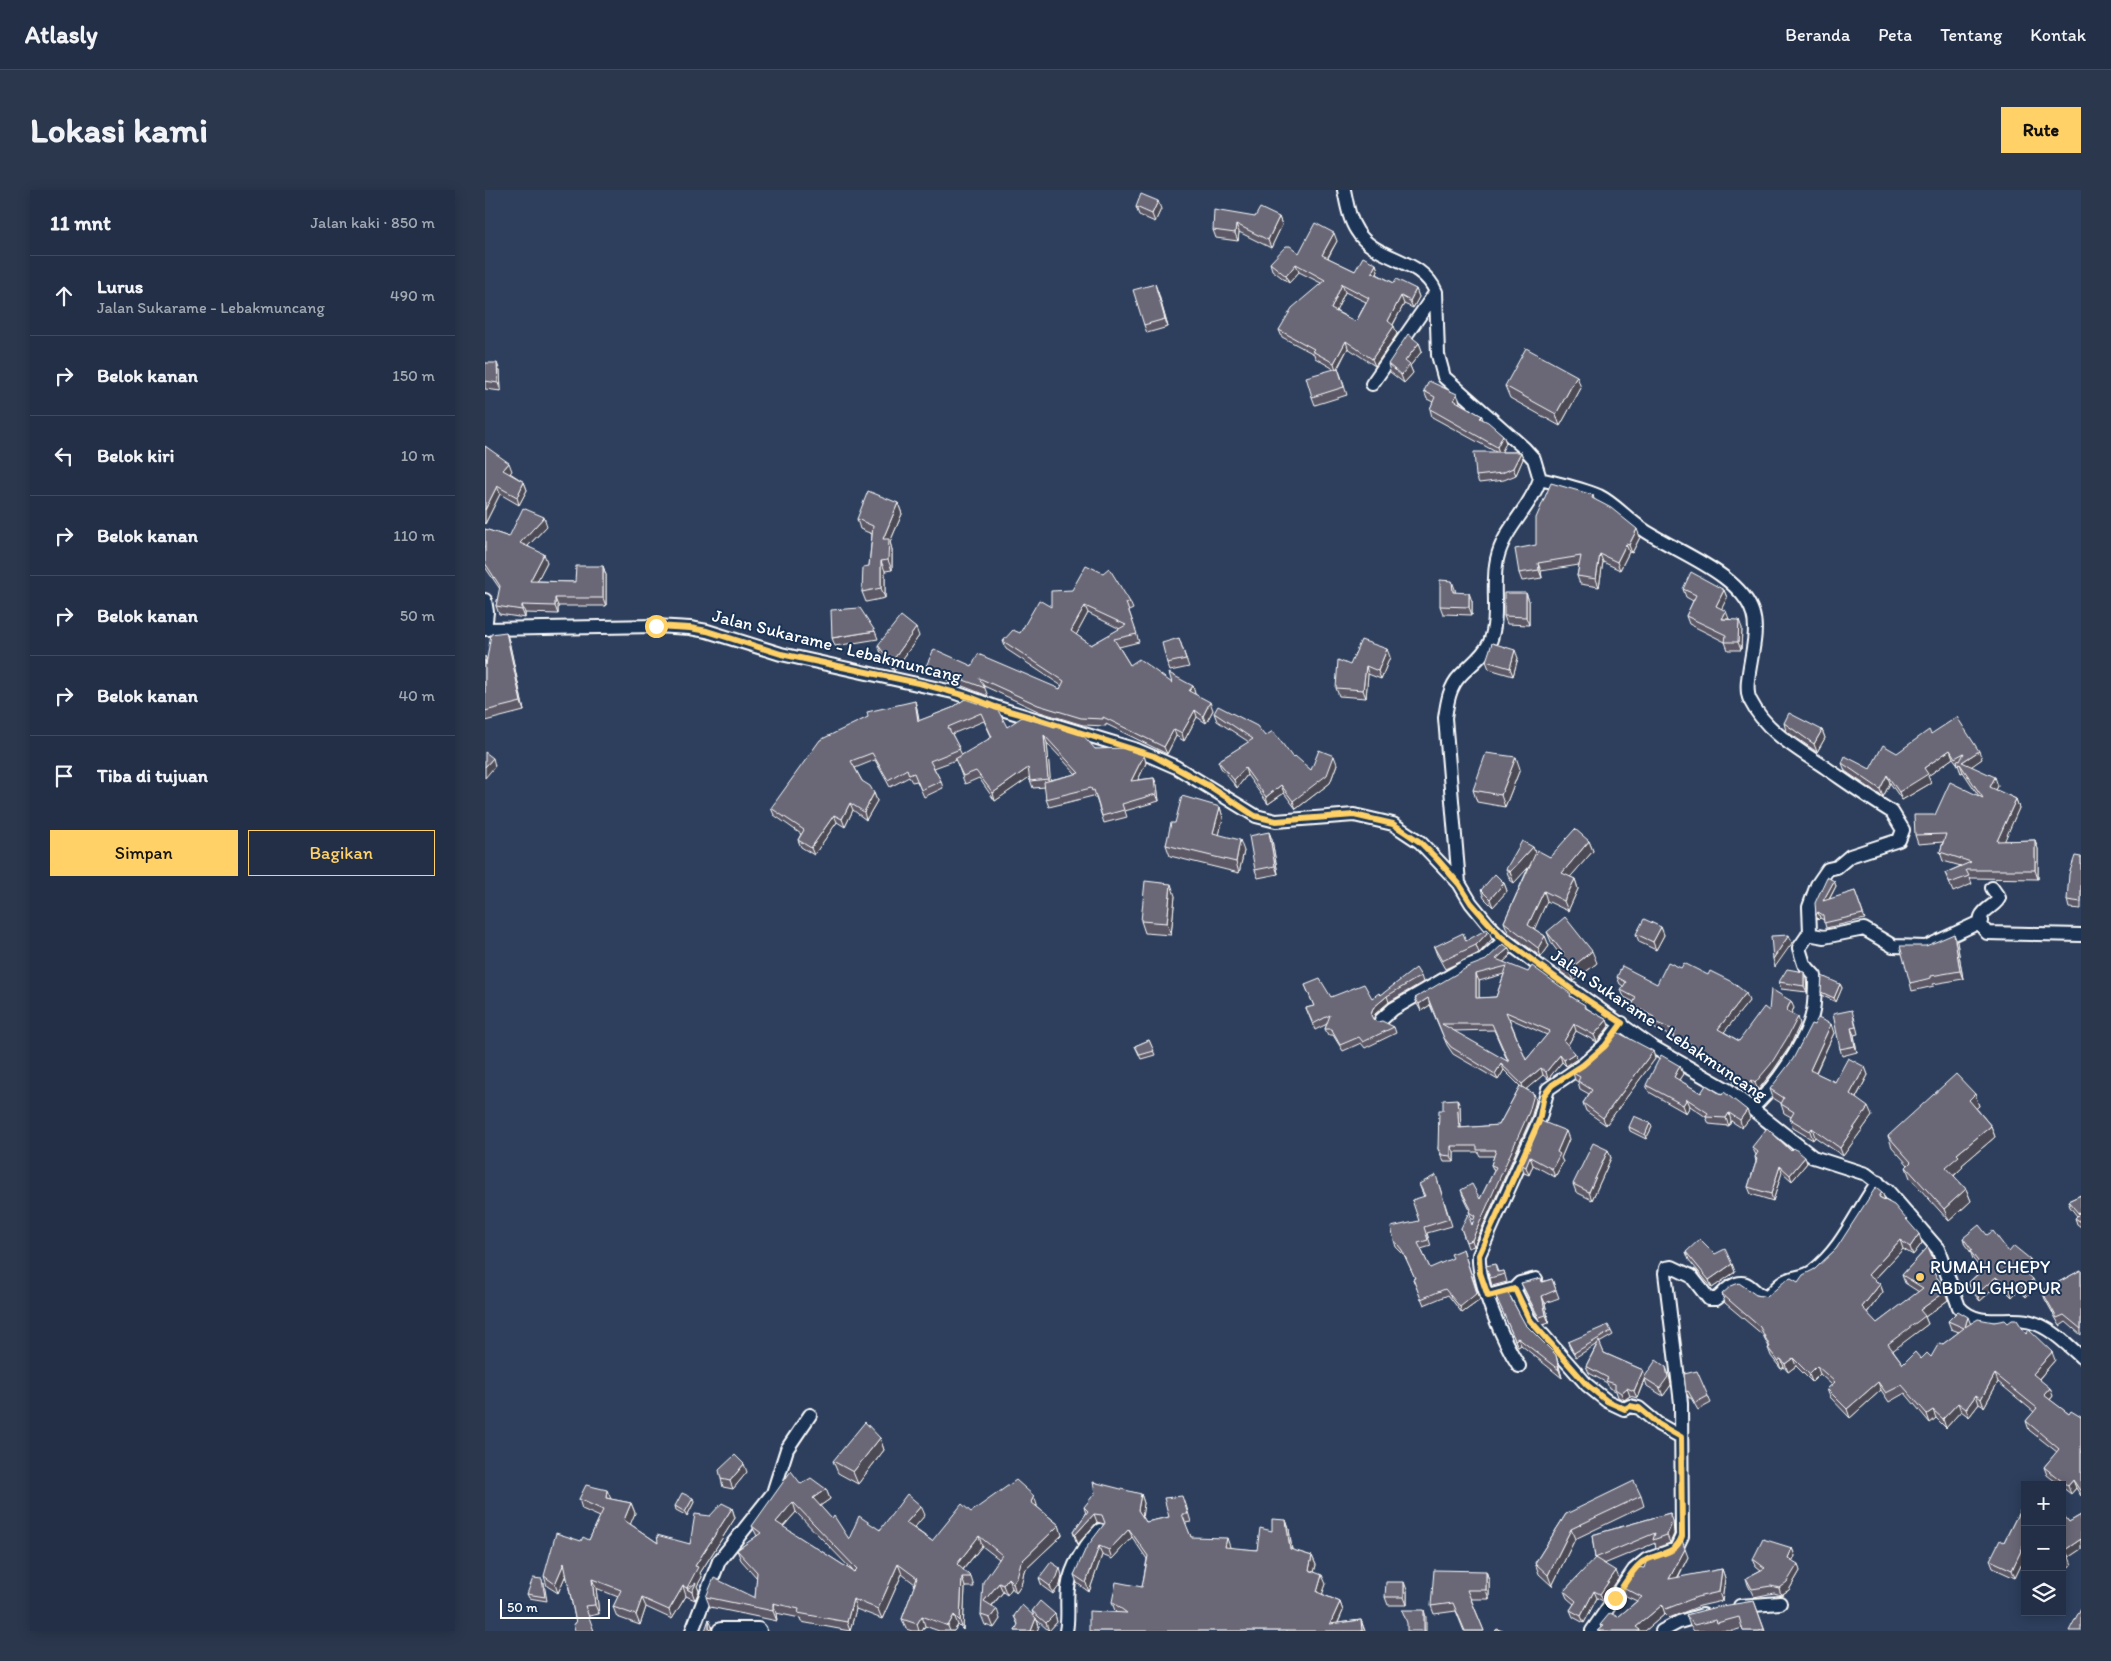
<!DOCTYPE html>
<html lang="id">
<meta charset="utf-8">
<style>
body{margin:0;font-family:Itim,sans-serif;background:#2a374d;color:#f1f3f6}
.controls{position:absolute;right:15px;bottom:15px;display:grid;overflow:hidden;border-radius:0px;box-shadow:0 2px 12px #0003}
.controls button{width:45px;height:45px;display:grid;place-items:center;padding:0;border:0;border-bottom:1px solid #3f4a5f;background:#222f46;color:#f1f3f6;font:25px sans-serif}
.scale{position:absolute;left:15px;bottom:12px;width:110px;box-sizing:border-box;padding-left:5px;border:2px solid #fff;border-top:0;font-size:14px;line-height:18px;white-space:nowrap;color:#fff;-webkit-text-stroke:4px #1d3557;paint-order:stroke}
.stop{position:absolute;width:15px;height:15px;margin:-11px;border:4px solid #ffd166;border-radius:50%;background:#fff}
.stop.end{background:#ffd166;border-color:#fff;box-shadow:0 1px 5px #0008}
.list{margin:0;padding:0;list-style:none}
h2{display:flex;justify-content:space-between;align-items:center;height:65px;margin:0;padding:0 20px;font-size:21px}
h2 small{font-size:16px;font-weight:400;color:#a2a9b3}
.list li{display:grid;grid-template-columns:32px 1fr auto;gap:15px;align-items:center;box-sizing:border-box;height:80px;padding:0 20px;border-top:1px solid #3f4a5f}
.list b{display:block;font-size:19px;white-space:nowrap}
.list p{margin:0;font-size:16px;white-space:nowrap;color:#a2a9b3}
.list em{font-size:16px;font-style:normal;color:#a2a9b3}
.actions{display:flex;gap:10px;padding:15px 20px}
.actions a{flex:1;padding:11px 0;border:1px solid #ffd166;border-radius:0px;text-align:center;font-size:18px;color:#ffd166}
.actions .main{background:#ffd166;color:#111}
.icon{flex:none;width:28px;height:28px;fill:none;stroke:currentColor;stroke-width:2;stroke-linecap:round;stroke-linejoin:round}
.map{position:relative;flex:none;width:1596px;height:1441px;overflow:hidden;border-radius:0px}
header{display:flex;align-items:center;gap:30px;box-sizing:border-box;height:70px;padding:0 25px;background:#222f46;border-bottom:1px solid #3f4a5f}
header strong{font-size:24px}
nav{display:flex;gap:28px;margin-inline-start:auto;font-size:18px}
.intro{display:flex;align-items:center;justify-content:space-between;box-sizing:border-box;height:120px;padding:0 30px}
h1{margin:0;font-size:35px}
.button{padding:12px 22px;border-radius:0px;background:#ffd166;color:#111;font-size:18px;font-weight:700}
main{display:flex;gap:30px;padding:0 30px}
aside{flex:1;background:#222f46;border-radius:0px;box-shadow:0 2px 12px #0003}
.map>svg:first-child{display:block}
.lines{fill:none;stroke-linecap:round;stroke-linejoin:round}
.minor-casing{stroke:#fff;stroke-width:16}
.tertiary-casing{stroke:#fff;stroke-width:20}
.minor{stroke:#1d3557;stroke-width:12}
.tertiary{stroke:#1d3557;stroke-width:16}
.wall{fill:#5c5966;stroke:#fff;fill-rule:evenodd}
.shaded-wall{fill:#4b4853;stroke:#fff}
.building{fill:#6b6777;stroke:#fff;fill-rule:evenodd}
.route{stroke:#ffd166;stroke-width:6}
.poi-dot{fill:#ffd166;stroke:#1d3557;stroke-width:2}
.labels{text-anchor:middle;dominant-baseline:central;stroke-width:4;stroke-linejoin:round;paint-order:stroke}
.street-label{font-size:18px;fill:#fff;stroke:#1d3557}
.poi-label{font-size:18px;fill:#fff;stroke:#1d3557;text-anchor:start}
</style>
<header>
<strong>Atlasly</strong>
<nav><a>Beranda</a><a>Peta</a><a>Tentang</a><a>Kontak</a></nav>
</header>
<div class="intro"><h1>Lokasi kami</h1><a class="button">Rute</a></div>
<main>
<aside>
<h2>11 mnt<small>Jalan kaki · 850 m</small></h2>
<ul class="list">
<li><svg class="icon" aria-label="ahead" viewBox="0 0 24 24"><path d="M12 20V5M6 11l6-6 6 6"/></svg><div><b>Lurus</b><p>Jalan Sukarame - Lebakmuncang</p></div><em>490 m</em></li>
<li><svg class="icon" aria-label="right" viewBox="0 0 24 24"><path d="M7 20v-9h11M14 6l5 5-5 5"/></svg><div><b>Belok kanan</b></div><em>150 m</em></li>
<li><svg class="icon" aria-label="left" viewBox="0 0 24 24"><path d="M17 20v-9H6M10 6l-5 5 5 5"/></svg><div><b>Belok kiri</b></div><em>10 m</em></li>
<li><svg class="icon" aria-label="right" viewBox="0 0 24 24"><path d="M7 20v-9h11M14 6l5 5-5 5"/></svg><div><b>Belok kanan</b></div><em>110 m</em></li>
<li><svg class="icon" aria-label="right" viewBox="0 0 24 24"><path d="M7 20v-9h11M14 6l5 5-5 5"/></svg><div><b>Belok kanan</b></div><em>50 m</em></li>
<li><svg class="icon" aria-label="right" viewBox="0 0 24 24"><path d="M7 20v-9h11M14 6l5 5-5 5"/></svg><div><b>Belok kanan</b></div><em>40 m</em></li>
<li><svg class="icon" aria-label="arrive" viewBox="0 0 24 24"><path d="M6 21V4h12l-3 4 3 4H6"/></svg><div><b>Tiba di tujuan</b></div></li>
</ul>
<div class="actions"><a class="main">Simpan</a><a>Bagikan</a></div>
</aside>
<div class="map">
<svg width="1596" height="1441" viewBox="0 0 1596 1441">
<rect width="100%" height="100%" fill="#2d3f5d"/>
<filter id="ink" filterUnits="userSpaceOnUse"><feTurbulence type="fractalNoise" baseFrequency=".02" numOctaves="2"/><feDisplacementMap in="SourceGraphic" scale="10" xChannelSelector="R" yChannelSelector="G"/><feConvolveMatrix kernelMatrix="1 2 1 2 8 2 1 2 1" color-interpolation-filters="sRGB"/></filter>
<g filter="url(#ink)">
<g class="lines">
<defs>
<path id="minor" d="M859,0C862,14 864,29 872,41C890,71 936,67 951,102L953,165L959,187L1039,258L1049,269L1055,289C1045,319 1019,338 1012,369C1006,396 1015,426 1005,452C998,467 985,475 975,486C964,497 962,514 960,528L974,693
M887,194L951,102
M1055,289C1075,294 1095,298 1114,306C1130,314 1141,328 1156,338C1188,361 1256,383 1268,424C1276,449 1256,492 1265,510C1281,542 1313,559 1341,578C1363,593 1384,608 1407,622L1418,640L1414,650L1365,666L1352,677L1343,679L1332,695L1324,717L1325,742L1314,758L1319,774L1330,786C1330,798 1330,810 1328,821C1322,852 1290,897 1267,918
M0,410L2,422L0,439
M0,439L171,436L205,438L222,441L296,464L468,502L510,517L652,560L691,577L771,626L791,631L869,625L908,634L935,652L974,693L986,713L1004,735L1016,747L1057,778L1166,856L1243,900L1328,967L1381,984L1402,1000L1453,1059L1474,1117C1495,1141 1526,1123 1552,1134C1569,1141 1583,1155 1596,1167
M1507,698L1514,708C1511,718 1483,722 1502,743L1596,745
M1323,744L1339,747L1379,739L1408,756L1441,757L1497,731
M896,830L908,819L982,776L998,770L1020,750
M1051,1089L1035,1093L1029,1099L1044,1129L1102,1195L1122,1211L1139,1219L1145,1216L1154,1218L1173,1234L1196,1247
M1003,1106L1029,1099
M1034,1176C1019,1153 992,1092 994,1065L1054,931L1063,899L1098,875L1119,856L1137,833
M1255,1416L1295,1413
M207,1441L234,1371L288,1303L302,1259L325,1225
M581,1441C584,1427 581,1412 583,1398C586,1376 600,1355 615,1340
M1107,1441L1149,1380L1161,1370L1191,1359L1197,1346L1196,1213L1180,1083L1181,1078L1187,1077L1206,1086L1224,1109H1231C1237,1106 1240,1099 1247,1096C1265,1085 1268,1107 1283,1107C1288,1102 1293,1095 1300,1091C1309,1086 1319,1088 1328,1081C1358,1058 1371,1022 1393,992
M1177,1441L1194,1432L1218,1425"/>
<path id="tertiary" d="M236,1441H273"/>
</defs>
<use href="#minor" class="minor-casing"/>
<use href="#tertiary" class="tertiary-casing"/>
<use href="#minor" class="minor"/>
<use href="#tertiary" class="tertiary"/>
</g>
<path class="wall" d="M651,17L676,19L670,32L654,25Z
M770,27H794L797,35L786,58L754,42L753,51L731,48L728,40Z
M852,51L843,68L870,81L891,74L893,81L892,84L909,93L931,99L934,107L928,118L919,114L908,135L912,144L890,176L863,158L853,178L856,186L862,205L830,215L827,207L849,179L830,168L829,164L797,147L794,140L836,93L814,82L804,93L787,80L785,73ZM860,102L881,112L871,132L851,121Z
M673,102L683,137L662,143L659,135Z
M934,153L937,161L925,176L928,183L919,193L905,182L903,174Z
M0,173L15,181L16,201L0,199Z
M1020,196L1096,198L1075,236L1025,208Z
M939,201L975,212L974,213L997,226L998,230L1018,245L1021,253L1016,262H1036L1038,269L1031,285L1019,290L994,293L991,286L1011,262L947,227L945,219L948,212L942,209Z
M0,256L27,281L25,283L39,292L42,300L34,315L15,304L0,334Z
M1108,305L1109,309L1155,347L1147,363L1144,362L1135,380L1118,372L1114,397L1095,394L1092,386L1094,375L1056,381L1057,388L1037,391L1034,383L1051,355Z
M413,313L417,324L405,352L407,360V380L400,381V408L381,412L377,402L384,376L387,344L375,339L372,329Z
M62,336L43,356L62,372L52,391L90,392L118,376L121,385V416H73V424L40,423V428L14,424L11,416L15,399L0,377V339L24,347Z
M970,399V402L987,411V425L958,424L955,416Z
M1198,399L1239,400L1242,408L1236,419L1244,429L1257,438L1256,460H1243L1240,452L1204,434L1201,426L1208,411L1201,407Z
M1041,403L1044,411V435L1022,434L1019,426Z
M645,412L648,419L644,421L654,452L634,457L645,475L687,493L708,496L710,504L728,520L721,533L712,527L699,551L691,546L682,564L621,534V536L598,535L555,522L499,496L503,506L444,483L441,476H487L575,499L577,496L521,459L518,451L535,443L566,417ZM603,423L635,439L606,455L591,445Z
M390,441L393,449L350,456L347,448Z
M21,442L24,451L39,521L0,531V466L2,470Z
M434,446L409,481L396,463L393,455Z
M694,448L704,477L685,481L682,473Z
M905,467L896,489L883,484L881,508L854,506L851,498L865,475Z
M1033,468L1028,486L1004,479L1001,471Z
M480,509L522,537L610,559L659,565L661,573L653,590L669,588L672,595L674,611L640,621L642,627L619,633L611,608H609L608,606L564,617L561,609L560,597L548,598L544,587L510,611L494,588L480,594L471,570L449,578L456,591L458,598L439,607L432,591L427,592L424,587L405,597L390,570L370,578L377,591L389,603L392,611L381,630L368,620L360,637L352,632L329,665L316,657L313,650L316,644L289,625L286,618L430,511L432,519L434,531L467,518ZM499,531L507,548L477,565L467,544ZM562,553L591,584L565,590Z
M729,523L780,546L808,568L826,580L852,574L845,593L811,619L799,603L783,614L762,585L752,598L736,578L733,571L764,552L732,531Z
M1299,533L1337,540L1340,548L1332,562L1301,541Z
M1446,544L1497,569L1486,576L1513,596L1511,600L1531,609L1534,618L1519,651L1550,650L1553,659V689L1485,688L1487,694L1468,702L1460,683L1476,676L1458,671L1455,662L1458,652L1433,654L1430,645L1450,625L1494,606L1478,582L1476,583L1474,576L1468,568L1443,586L1446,593L1417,610L1405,593L1398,607L1360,581L1357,573L1385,579Z
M1035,579L1020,617L992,612L988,600Z
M735,617L738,628L734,645L759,661L754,683L685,666L681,655L690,633Z
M784,642L787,650L793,684L773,688L770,680Z
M1104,651L1108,661L1085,687L1090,689L1093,699L1083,721L1062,711L1049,739L1060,746L1064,756L1056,767L1023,742L1019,732L1044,676L1029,693L1025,690L1021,679L1048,657L1050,663L1065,667Z
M1596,667V719L1584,718L1582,710Z
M1349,691L1351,696L1344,710L1370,701L1380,729L1341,738L1339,730L1335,728L1333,730L1331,725Z
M1019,693L1022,701L1008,717L999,708L996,700Z
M690,706L686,745L660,743L656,731Z
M1176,737L1179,745L1171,760L1154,752L1151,744Z
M1062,742L1112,773L1089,791L1076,782L1072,770L1076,766L1067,754Z
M1007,749L994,763L960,779L952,765L949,757L981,751Z
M1472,752L1478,789L1448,794L1449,796L1427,801L1425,793L1441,756Z
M1026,765L1018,772L1087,807L1101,819L1122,830L1124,836L1112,852L1091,841L1083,855L1092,869L1081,876L1077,872L1063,889L1058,885L1041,899L1049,904L1051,910L1046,928L989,1056L983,1058L976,1038L987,1035L989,1030L987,1029L984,1022L985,1020L978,1006L976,1000L995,1009L1009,981L1006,975L1009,966H995L993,962H969V972H959L953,959L958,920L975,916L976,938L1014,935L1035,896L1019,880L1013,890L968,864L962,855L945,815L936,821L932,814L930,808ZM1019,784L1011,807L994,808V791ZM1024,828L1062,845L1041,870ZM1009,840L1023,872L968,841Z
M936,786L938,792L904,812L890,824L888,830L892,832L909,837L911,843L880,858L876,853L858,861L848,845H843L840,839L842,834L830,840L821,818L829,816L820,795L846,807L887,808L896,805Z
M1132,787L1264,811L1239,842L1254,851L1284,821L1309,818L1306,824L1315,834L1305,856L1288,881L1273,900L1268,898L1263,905L1250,896L1248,889L1243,886L1241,880L1204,858L1203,860L1191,854L1188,847L1170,839L1167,832L1150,822L1147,815L1149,812L1139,807L1136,800L1138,796L1135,794Z
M1321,788L1322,802L1296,799L1294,792Z
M1355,794L1357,798L1351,812L1338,806L1336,802Z
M1369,827L1373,844L1369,845L1372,862L1357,866L1355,859Z
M1349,843L1331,883L1350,892L1380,877L1383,885L1371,908L1387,926L1358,966L1330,947L1328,950L1308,938L1305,929L1306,927L1299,923L1296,914V913L1288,908L1285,899Z
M664,850L670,865L656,869L650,856Z
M1168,861L1170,869L1121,935L1101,921L1098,913L1104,904L1095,899L1093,892L1090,890L1088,883Z
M1195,876L1198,884L1194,890L1216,903L1237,905L1262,920L1265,928L1257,938L1246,931L1244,936L1224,934L1221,927L1205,916L1201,923L1164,902L1161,895Z
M1490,904L1494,916L1491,918L1506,936L1510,947L1477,975L1478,977L1469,986L1481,999L1486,1011L1464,1031L1425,988L1421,977L1423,975L1407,957L1403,946Z
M1056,931L1084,949L1076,968L1078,972L1070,987L1048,975L1044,985L1039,983L1037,975Z
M1165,933L1167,937L1161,949L1145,941L1144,937Z
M1267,957L1306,961L1322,973L1307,991L1297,982L1288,1011L1266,1004L1263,997L1271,972L1270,967L1271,965Z
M1123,960L1126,968L1107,1010L1091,1002L1088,994Z
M953,992L967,1036L942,1043L946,1056L936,1059L945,1078L995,1110L977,1123L963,1105L939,1115L928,1089L930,1088L920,1066L911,1057L909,1050L934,1031L939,1007L934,994Z
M1397,1002L1400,1010L1437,1053L1428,1065L1418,1059L1389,1090L1395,1094L1398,1102L1382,1123L1392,1133L1434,1102L1420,1093L1417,1085L1443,1057L1453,1082L1449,1084L1457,1094L1463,1110L1440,1127L1443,1134L1408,1160L1418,1174L1436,1169L1446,1167L1458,1154L1474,1142L1466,1139L1463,1131L1486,1134L1509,1132L1523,1133L1541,1144L1570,1170L1554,1189L1568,1206L1565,1210L1584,1224L1596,1227V1306L1591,1298L1586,1304L1577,1297V1295H1575L1562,1285L1559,1277L1572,1262L1544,1240L1541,1231L1549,1222L1513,1192L1499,1217L1494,1214L1484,1227L1476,1221L1461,1238L1451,1228L1445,1233L1420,1203L1404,1212L1396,1200L1365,1228L1345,1207L1342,1199L1347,1195L1335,1184L1327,1192L1311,1176L1303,1182L1299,1177L1296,1179L1286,1166L1283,1158L1284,1157L1278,1145L1240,1113L1237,1104L1271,1105L1282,1107L1313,1092L1330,1079L1351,1059Z
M1596,1005V1037L1592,1034L1590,1028L1592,1026L1585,1017L1583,1011Z
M1502,1045L1524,1062L1545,1069L1547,1076L1541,1083L1551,1097L1541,1107L1534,1100L1527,1107L1514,1094L1495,1111L1486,1100L1483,1093L1497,1080L1488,1069L1485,1061L1480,1055L1478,1048Z
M1201,1062L1230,1064L1247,1074L1250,1082L1227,1098L1204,1070Z
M1010,1074L1013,1082L1019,1081L1022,1092L1007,1096L1005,1088Z
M1596,1080V1145L1581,1132L1575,1136L1560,1109L1557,1101Z
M1067,1089L1074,1108L1060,1113L1064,1133L1058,1135L1055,1132L1039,1100L1036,1093L1057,1092Z
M1010,1104L1040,1134L1073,1173L1077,1188L1036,1155L1033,1157Z
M1126,1141L1128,1145L1114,1153L1119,1163L1158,1180L1160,1187L1184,1185L1186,1195L1178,1206L1162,1196L1160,1189L1152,1208L1145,1206L1139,1210L1133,1207L1131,1201L1124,1198L1122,1193L1104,1183L1101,1176L1112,1154L1091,1167L1084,1156L1083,1152Z
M1199,1184L1223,1206L1226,1213L1213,1220L1206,1208H1204L1201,1202Z
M395,1248L399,1260L373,1294L353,1283L348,1271Z
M262,1282L248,1299L238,1297L236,1289Z
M316,1294L341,1299L345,1309L335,1316L364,1349L440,1325L429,1338L447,1351L486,1322L552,1315V1317L574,1335L577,1345L539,1381L536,1396L531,1403L527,1398L522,1405L518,1402L507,1416L515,1429L509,1438L500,1435L496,1425L514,1369L497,1356L478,1380L486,1387L489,1397H480L478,1440L473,1435L469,1441H454L440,1436L437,1441H427L421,1439L417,1429L430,1394L417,1384L397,1429L371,1419L365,1441L316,1432L315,1428L291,1423L292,1431L225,1417L221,1407L270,1408L272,1388L256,1370L252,1360L272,1346L267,1336ZM311,1322L369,1382L298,1337Z
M656,1304L659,1313L657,1325L661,1332L684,1327L701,1315L706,1332L700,1333L706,1347L745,1358L772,1360L787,1341L801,1330L804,1339L807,1360L827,1366L831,1375L829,1382L841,1394L837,1404L855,1412L858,1421L853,1433L876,1430L880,1441H604L632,1423L630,1421L627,1412L657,1397L662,1369L647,1347L627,1369L617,1365L604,1402L592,1393L589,1385L619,1334L612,1332L593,1354L591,1351L588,1342L601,1324L599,1317Z
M1156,1306L1159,1316L1090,1349L1067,1396L1054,1384L1050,1373L1081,1324Z
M94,1309H125L146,1313L150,1323L145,1334L173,1353L205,1354L225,1326L247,1318L250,1328L215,1383L217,1387L212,1396L214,1401L210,1410L201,1406L187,1429L161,1417L155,1435L132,1427L128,1417L133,1407L111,1398L114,1424L104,1426L91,1433L81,1384L73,1403L62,1396L59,1386L104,1350L115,1327L97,1319Z
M1540,1310V1367L1530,1388L1508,1378L1505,1370L1519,1352Z
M209,1312L202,1326L191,1320L190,1316Z
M1185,1323L1188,1331L1189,1344L1185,1353L1171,1358L1170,1353L1119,1374L1134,1388L1118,1411L1112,1408L1099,1433L1088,1427L1085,1420L1089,1414L1082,1408L1079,1401L1110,1369L1107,1345Z
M1577,1323L1584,1332L1596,1325V1359L1584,1367L1587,1375L1577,1380Z
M1307,1358L1310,1366L1307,1371L1315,1381L1304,1400L1296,1405L1289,1403L1269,1407L1263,1395L1261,1388L1276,1380L1271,1376L1268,1369Z
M1203,1367L1193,1388L1237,1379L1240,1388L1237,1411L1215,1416L1184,1428L1180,1424L1160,1441H1112L1116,1438L1115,1435L1133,1427L1152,1411L1141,1406L1138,1397L1159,1378Z
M1001,1381L1004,1390V1409H986L999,1441H979L971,1421L949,1424L946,1416Z
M577,1386L575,1395L568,1404L557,1396L554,1388Z
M59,1393L62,1411L44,1408L42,1404Z
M922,1400V1415H903L900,1407Z
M1269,1411L1280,1441H1258L1257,1438L1248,1441H1209L1205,1436L1201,1425Z
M547,1421L570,1424L572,1432L564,1441L552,1430L554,1436L552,1441H530L533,1435L529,1426H549Z"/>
<path class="shaded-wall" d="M673,11L676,19L670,32L667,24Z
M794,27L797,35L786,58L783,50Z
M751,34L754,42L753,51L750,43Z
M849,43L852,51L840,72L837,65Z
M811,74L814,82L804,93L801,86Z
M891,74L893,81L890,89L887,82Z
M670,94L673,102L683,137L680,129Z
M857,94L860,102L849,126L846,119Z
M931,99L934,107L928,118L925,111Z
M916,106L919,114L906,138L903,131Z
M909,136L912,144L890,176L887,169Z
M861,151L863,158L851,180L849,173Z
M934,153L937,161L925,176L928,183L919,193L916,185L920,171Z
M12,173L15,181L16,201L13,193Z
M1092,186L1096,198L1075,236L1071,224Z
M972,204L975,212L972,218L969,210Z
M1018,245L1021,253L1015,265L1012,257Z
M1036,262L1038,269L1031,285L1028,278Z
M24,273L27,281L21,288L18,280Z
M39,292L42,300L34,315L32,307Z
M12,296L15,304L0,334V320Z
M413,313L417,324L405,352L407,360V380L403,370L398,349Z
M59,327L62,336L38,361L35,353Z
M1152,339L1155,347L1147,363L1144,355Z
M1141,354L1144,362L1135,380L1132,372Z
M59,364L62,372L48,399L45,391Z
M1115,364L1118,372L1114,397L1111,389Z
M396,371L400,381V408L396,398Z
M1053,373L1056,381L1057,388L1054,380Z
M118,376L121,385V416L118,408Z
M967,391L970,399L971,410L968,402Z
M1239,400L1242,408L1234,424L1231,416Z
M984,403L987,411V425L984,417Z
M1041,403L1044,411V435L1041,427Z
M70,408L73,416V424L70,416Z
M37,415L40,423V428L37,420Z
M600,416L603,423L589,449L586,441Z
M1241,421L1244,429H1237Z
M1254,430L1257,438L1256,460L1253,452Z
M431,438L434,446L409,481L406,473Z
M21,442L24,451L39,521L36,512Z
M902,459L905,467L896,489L893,481Z
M1030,460L1033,468L1028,486L1025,478Z
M881,476L883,484L881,508L878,500Z
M708,496L710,504L706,508L704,501Z
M430,511L432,519L436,539L433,531Z
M725,512L728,520L721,533L718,526Z
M710,520L712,527L699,551L697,543Z
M689,539L691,546L682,564L679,557Z
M1337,540L1340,548L1332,562L1329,554Z
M559,545L562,553L566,596L563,589Z
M1465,560L1468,568L1443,586L1446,593L1417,610L1414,602L1439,578Z
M1494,561L1497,569L1480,581L1477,572Z
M659,565L661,573L649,598L646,591Z
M849,566L852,574L845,593L811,619L808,611Z
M1031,567L1035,579L1020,617L1016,605Z
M8,568L10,576L0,588V577Z
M1475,574L1478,582L1476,583L1473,575Z
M543,578L546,586L510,611L508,603Z
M760,578L762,585L752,598L749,590Z
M1402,585L1405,593L1398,607L1395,599Z
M1510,587L1513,596L1508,606L1505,597Z
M669,588L672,595L674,611L671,604Z
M796,595L799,603L783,614L781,607Z
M389,603L392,611L381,630L379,622Z
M1531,609L1534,618L1516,659L1512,651Z
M365,613L368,620L360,637L357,629Z
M735,617L738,628L732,654L728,643Z
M349,625L352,632L329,665L326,658Z
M784,642L787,650L793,684L790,676Z
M755,650L759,661L754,683L751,672Z
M1550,650L1553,659V689L1550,680Z
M1104,651L1108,661L1080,693L1077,683Z
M1048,657L1052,668L1029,693L1025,682Z
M1090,689L1093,699L1083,721L1079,711Z
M1349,691L1351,696L1340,717L1338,711Z
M1019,693L1022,701L1008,717L1005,709Z
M686,694L690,706L686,745L682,733Z
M1059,701L1062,711L1047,745L1043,735Z
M1333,722L1335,728L1333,730L1331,725Z
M1176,737L1179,745L1171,760L1168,752Z
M1004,741L1007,749L994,763L991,755Z
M1469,744L1472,752L1478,789L1475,781Z
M1304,745L1307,753L1290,777L1288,769Z
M1060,746L1064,756L1056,767L1053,758Z
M1024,758L1026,765L1014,776L1011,769Z
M1107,761L1112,773L1089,791L1085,779Z
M1319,782L1321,788L1322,802L1319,796Z
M991,784L994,791V815L991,808Z
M1355,794L1357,798L1351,812L1349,808Z
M1261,803L1264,811L1236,846L1233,839Z
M902,806L904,812L890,824L888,831L886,825L888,818Z
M943,808L945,815L936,821L934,814Z
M1306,811L1309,818L1303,828L1301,821Z
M1313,827L1315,834L1305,856L1288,881L1273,900L1270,893Z
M1122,830L1124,836L1112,852L1109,845Z
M1089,834L1091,841L1081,858L1079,851Z
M1346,834L1349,843L1328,888L1325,880Z
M1366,838L1369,845L1372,862L1370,856Z
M1201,851L1204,858L1203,860L1200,853Z
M1168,861L1170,869L1121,935L1118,928Z
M1090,863L1092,869L1081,876L1079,870Z
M1075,865L1077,872L1063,889L1061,882Z
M1016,874L1019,880L1013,890L1010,884Z
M1195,876L1198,884L1191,894L1189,887Z
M1380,877L1383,885L1368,913L1365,904Z
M1056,878L1058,885L1039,901L1037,894Z
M1266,890L1268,898L1263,905L1260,898Z
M1049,904L1051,910L1046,928L989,1056L987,1050Z
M1490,904L1494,916L1488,921L1484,910Z
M972,909L975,916L976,944L974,938Z
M1202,909L1205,916L1201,923L1198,915Z
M1383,917L1387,926L1358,966L1355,958Z
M1262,920L1265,928L1257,938L1255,930Z
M1244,923L1246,931L1244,936L1241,928Z
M1165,933L1167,937L1161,949L1160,945Z
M1506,936L1510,947L1477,975L1478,977L1465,989L1461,977L1472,964Z
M1327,938L1330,947L1328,950L1325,941Z
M1081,941L1084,949L1076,968L1078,972L1070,987L1067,979L1072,962Z
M966,956L969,962V972L966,966Z
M1123,960L1126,968L1107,1010L1104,1002Z
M1045,967L1048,975L1044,985L1041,977Z
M1320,967L1322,973L1307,991L1305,985Z
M1295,976L1297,982L1288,1011L1286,1004Z
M1481,999L1486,1011L1464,1031L1459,1019Z
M1397,1002L1400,1010L1394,1007Z
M1434,1044L1437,1053L1428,1065L1425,1057Z
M1415,1050L1418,1059L1386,1093L1383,1085Z
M978,1059L995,1110L977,1123L975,1117Z
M1545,1069L1547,1076L1539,1086L1536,1078Z
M1450,1073L1453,1082L1447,1085L1444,1077Z
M1247,1074L1250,1082L1227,1098L1224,1090Z
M1511,1087L1514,1094L1495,1111L1492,1104Z
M1548,1089L1551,1097L1541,1107L1539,1099Z
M1532,1092L1534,1100L1527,1107L1525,1099Z
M1395,1094L1398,1102L1380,1125L1377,1117Z
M1460,1102L1463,1110L1440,1127L1443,1134L1406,1162L1403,1154L1435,1120Z
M1057,1106L1060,1113L1064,1133L1061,1125Z
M1483,1127L1486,1135L1480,1137Z
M1033,1148L1036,1155L1033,1157L1030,1150Z
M1567,1162L1570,1170L1551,1192L1548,1184Z
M1071,1165L1073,1173L1077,1188L1074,1180Z
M1308,1168L1311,1176L1303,1182L1300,1174Z
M1296,1169L1299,1177L1296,1179L1293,1171Z
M1332,1176L1335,1184L1327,1192L1324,1184Z
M1181,1177L1184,1185L1186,1195L1178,1206L1175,1198Z
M1158,1180L1160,1187L1152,1208L1149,1201Z
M1510,1184L1513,1192L1499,1217L1496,1209Z
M1393,1192L1396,1200L1365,1228L1362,1219Z
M1142,1198L1145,1206L1139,1210L1136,1203Z
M1565,1198L1568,1206L1562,1213L1559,1205Z
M1491,1205L1494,1214L1484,1227L1481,1219Z
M1473,1213L1476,1221L1461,1238L1458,1229Z
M1448,1220L1451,1228L1445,1233L1442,1224Z
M395,1248L399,1260L373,1294L368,1282Z
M259,1274L262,1282L248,1299L245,1291Z
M1588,1290L1591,1298L1586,1304L1583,1296Z
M341,1299L345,1309L332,1318L328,1308Z
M122,1300L126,1309L121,1308Z
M656,1304L659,1313L657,1329L653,1320Z
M549,1306L552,1315L549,1321L546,1312Z
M208,1308L209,1312L202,1326L200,1322Z
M308,1312L311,1322L294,1341L291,1332Z
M146,1313L150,1323L143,1340L139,1330Z
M436,1316L440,1325L425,1343L421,1333Z
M247,1318L250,1328L215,1383L217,1387L212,1396L214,1401L210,1410L207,1402L202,1399V1398L210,1376Z
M1185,1323L1188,1331L1189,1344L1185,1353L1182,1345Z
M609,1324L612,1332L593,1354L590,1345Z
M801,1330L804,1339L808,1368L805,1359Z
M574,1335L577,1345L539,1381L536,1396L531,1403L528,1393L536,1372Z
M644,1339L647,1347L627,1369L624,1360Z
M1086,1339L1090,1349L1067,1396L1063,1385Z
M494,1346L497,1356L475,1383L472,1374Z
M742,1348L745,1357L743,1366L740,1357Z
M1596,1349V1359L1584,1367L1580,1360Z
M1540,1352V1367L1530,1388L1527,1380Z
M614,1356L617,1365L604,1402L601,1393Z
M1307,1358L1310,1366L1305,1375L1303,1368Z
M1200,1359L1203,1367L1187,1398L1184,1389Z
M827,1366L831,1375L827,1389L824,1380Z
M79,1373L82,1382L73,1403L70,1394Z
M413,1374L417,1384L397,1429L393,1419Z
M1313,1374L1315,1381L1304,1400L1296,1405L1294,1398Z
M575,1378L577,1386L575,1395L568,1404L565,1396Z
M1237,1379L1240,1388L1237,1411L1234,1402Z
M1001,1381L1004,1390V1409L1001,1400Z
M1131,1381L1134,1388L1118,1411L1115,1404Z
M837,1385L841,1394L835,1411L832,1402Z
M477,1387L480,1397L478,1440L475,1431Z
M523,1388L527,1398L522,1405L518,1395Z
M107,1389L111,1398L114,1424L110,1415Z
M919,1392L922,1400V1415L919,1407Z
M514,1393L518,1402L502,1421L499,1411Z
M198,1396L201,1406L187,1429L184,1420Z
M1109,1401L1112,1408L1099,1433L1096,1426Z
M157,1408L161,1417L155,1435L151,1425Z
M368,1409L371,1419L365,1441L362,1432Z
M855,1412L858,1421L849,1441L845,1434Z
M288,1413L291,1423L292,1431L288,1421Z
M1177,1415L1180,1424L1160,1441H1152L1151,1437Z
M512,1419L515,1429L509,1438L505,1428Z
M939,1420L941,1427V1441H939Z
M570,1424L572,1432L564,1441L561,1433Z
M469,1425L473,1435L469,1441H465L463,1436Z
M437,1426L440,1436L437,1441H434L432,1434Z
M551,1428L554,1436L552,1441H546Z
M224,1429L227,1437V1441L224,1438Z
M876,1430L879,1439L880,1441H877Z"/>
<path class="building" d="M656,4L673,11L667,24L651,17Z
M775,18L794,27L783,50L751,34L750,43L728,40L729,20L770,27Z
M830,33L849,43L837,65L870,81L878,67L891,74L887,82L909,93L911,89L931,99L925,111L916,106L903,131L909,136L887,169L861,151L849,173L827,161L829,159L794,140L807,118L840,90L811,74L801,86L785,73L801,56H805L814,63ZM857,94L884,108L871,132L846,119Z
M670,94L680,129L659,135L648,100Z
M923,144L934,153L920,171L925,175L916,185L903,174Z
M1041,158L1092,186L1071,224L1020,196Z
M0,173H12L13,193L0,191Z
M853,178L859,197L827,207L821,187Z
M944,191L972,204L969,210L997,226L995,228L1003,232L1018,245L1012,257L945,219L950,207L939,201Z
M0,256L24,273L18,280L39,292L32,307L12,296L0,320Z
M989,262H1036L1028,278L1017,283L991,286Z
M1066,293L1108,305L1107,308L1126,318L1152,339L1144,355L1141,354L1132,372L1115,364L1111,389L1092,386L1096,366L1053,373L1054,380L1034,383L1030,359L1051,355V328Z
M383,301L413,313L398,349H404L403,370L396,371V398L377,402L378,377L384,376L388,336L372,329Z
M38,318L59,327L35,353L59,364L45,391L90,392L91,376H118V408H70V416L37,415V420L11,416L15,396L0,373V339L24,347Z
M601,375L618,383L624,378L645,412L641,413L652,444L629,449L645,475L654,469L687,493L684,483L708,496L704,501L725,512L718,526L710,520L697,543L689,539L679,557L618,527V529L596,528L553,515L494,488L500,498L441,476L449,459L487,476L493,464L575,499L579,491L518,451L528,440L535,443L554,410L566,417V401L587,400ZM600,416L641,435L606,455L586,441Z
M1206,382L1239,400L1231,416L1241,421L1237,429L1254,430L1253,452H1240L1241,445L1201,426L1211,405L1198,399Z
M955,390L967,391L968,402L984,403V417L955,416Z
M1019,403H1041V427L1019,426Z
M375,418L390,441L347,448L346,420Z
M416,426L431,438L406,473L393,455Z
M21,442L36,512L0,521V470L1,475L6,444Z
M694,448L701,469L682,473L677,453Z
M876,450L902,459L893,481L881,476L878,500L851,498L853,470L865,475Z
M1007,453L1030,460L1025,478L1001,471Z
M480,509L513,520L522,537L537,527L598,545L610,559L638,558L659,565L646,591L669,588L671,604L637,614L639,620L617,626L609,600L607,601L606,598L561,609L559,592L594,583L559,545L563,589L545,591L543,578L508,603L491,581L478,586L470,569L507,547L496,523L463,537L475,559L445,571L456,591L436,600L429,583L424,585L422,579L403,590L387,563L366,571L377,591L385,596L389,603L379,622L365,613L357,629L349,625L326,658L313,650L319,640L286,618L335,550L383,527L382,522L430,511L433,531L467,518Z
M733,516L772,536L780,546L788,541L808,568L810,566L826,580L834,560L849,566L842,585L808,611L796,595L781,607L760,578L749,590L733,571L768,549L729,523Z
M1304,523L1337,540L1329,554L1299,533Z
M1472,527L1494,561L1477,572L1510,587L1505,597L1531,609L1512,651L1550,650V680H1481L1484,686L1465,693L1460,683L1486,672L1455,662L1461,644L1430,645L1429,625H1450L1465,592L1498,608L1475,574L1473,575L1472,570L1475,571L1479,563L1470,568L1465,560L1439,578L1443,584L1414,602L1402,585L1395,599L1357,573L1360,566L1385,579L1398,555L1412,563L1444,540L1446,544Z
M0,562L8,568L0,577Z
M1001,563L1031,567L1016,605L988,600Z
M697,606L735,617L728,643L755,650L751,672L681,655L686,633H690Z
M1090,639L1104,651L1077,683L1090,689L1079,711L1059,701L1043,735L1060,746L1053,758L1019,732L1052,660L1065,667Z
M784,642L790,676L770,680L764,646Z
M1037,651L1048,657L1025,682L1021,679Z
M1590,666L1596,667V712L1582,710L1584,684Z
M1010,684L1019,693L1005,709L996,700Z
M1342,687L1349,691L1338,711L1370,701L1378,724L1339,733L1338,725L1333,722L1331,725L1330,713Z
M660,691L686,694L682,733L656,731Z
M1080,727L1107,761L1085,779L1072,770L1079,764L1062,742Z
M1159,729L1176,737L1168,752L1151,744Z
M1002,739L1004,741L991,755L957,771L949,757L978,743L981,751Z
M1469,744L1475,781L1446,786V788L1425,793L1415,756H1441Z
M1304,745L1288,769L1286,746Z
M1018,754L1024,758L1011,769L1043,782L1047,776L1086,804L1085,806L1100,815L1099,817L1122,830L1109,845L1089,834L1079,851L1090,863L1079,870L1075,865L1061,882L1056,878L1037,894L1016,874L1010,884L966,857L959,848L943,808L934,814L930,808L983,777L1001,770ZM1022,776L1011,807L991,808V784ZM1021,822L1065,841L1041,870ZM957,834H1007L1024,872Z
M1183,772L1196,778L1199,773L1223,785L1225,781L1247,792L1261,803L1233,839L1254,851L1279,817L1284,821L1286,799L1306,811L1301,821L1313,827L1302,848L1286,874L1270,893L1266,890L1260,898L1248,888L1250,885L1240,878L1242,875L1201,851L1200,853L1188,847L1191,841L1167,831L1169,827L1147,815L1151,808L1136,800L1141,792L1132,787L1137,776L1172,794Z
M931,778L936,786L902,806L888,818L886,825L888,829L892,832L897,831L909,837L878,852L874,847L855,855L846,839H840L845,825L828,834L821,818L829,816L820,795L835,789L846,807L879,794L887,808L894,803L896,805Z
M1302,779L1319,782V796L1294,792Z
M1337,786L1355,794L1349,808L1336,802Z
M1367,820L1371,837L1366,838L1370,856L1355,859L1348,824Z
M1333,828L1346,834L1325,880L1350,892L1363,868L1380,877L1365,904L1383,917L1355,958L1327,938L1325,941L1305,929L1309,922L1296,914L1299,908L1285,899L1308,869L1326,834L1329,835Z
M1132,842L1168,861L1118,928L1098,913L1107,900L1093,891L1095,887L1088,883L1101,874Z
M664,850L669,861L655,865L650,856Z
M1176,865L1195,876L1189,887L1216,903L1221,895L1237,905L1239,902L1262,920L1255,930L1244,923L1241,928L1221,927L1223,923L1202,909L1198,915L1161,895Z
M1471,884L1490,904L1484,910L1506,936L1472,964L1474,966L1461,977L1481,999L1459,1019L1421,977L1426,972L1403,946Z
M1035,896L1049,904L1044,922L987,1050L981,1052L976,1038L983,1024L987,1035L990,1026L984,1022L986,1019L976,1000L987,994L995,1009L1011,977L1006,975L1011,960H992V956H966V966L957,965L953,959L954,920H958V910L972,909L974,938L1014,935Z
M1149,926L1165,933L1160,945L1144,937Z
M1056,931L1081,941L1072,962L1075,964L1067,979L1045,967L1041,977L1037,975Z
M1282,938L1306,961L1309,958L1320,967L1305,985L1295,976L1286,1004L1263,997L1272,969L1270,967L1273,962L1267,957Z
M1108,953L1123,960L1104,1002L1088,994Z
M951,985L964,1029L939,1037L943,1050L933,1053L945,1078L968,1068L966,1064L978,1059L992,1103L975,1117L960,1099L936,1109L928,1089L930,1088L917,1060L909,1050L906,1037L934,1031L927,1010L940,1006L934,994Z
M1391,997L1397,1002L1394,1007L1409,1015L1434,1044L1425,1057L1415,1050L1383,1085L1395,1094L1377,1117L1392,1133L1438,1098L1417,1085L1443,1057L1450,1073L1444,1077L1457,1094L1460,1102L1435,1120L1440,1126L1403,1154L1418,1174L1430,1162L1436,1169L1442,1163L1446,1167L1454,1153L1458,1154L1479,1138L1463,1131L1473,1121L1483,1127L1480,1137L1493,1129L1509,1132L1520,1130L1523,1133L1527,1130H1532L1541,1144L1544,1140L1567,1162L1548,1184L1565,1198L1559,1205L1584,1224L1586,1221L1596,1227V1302L1588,1290L1583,1296L1559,1277L1574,1259L1541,1231L1552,1218L1510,1184L1496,1209L1491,1205L1481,1219L1473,1213L1458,1229L1448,1220L1442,1224L1417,1195L1401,1203L1393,1192L1362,1219L1342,1199L1350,1192L1332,1176L1324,1184L1308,1168L1300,1174L1296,1169L1293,1171L1283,1158L1285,1157L1275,1137L1237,1104L1246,1096L1254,1093L1271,1105L1282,1107L1301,1090L1306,1088L1313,1092L1318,1085L1330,1079L1351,1059Z
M1596,1005V1032L1590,1028L1594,1024L1583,1011Z
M1494,1035L1502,1045L1508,1041L1524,1062L1529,1056L1545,1069L1536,1078L1548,1089L1539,1099L1532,1092L1525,1099L1511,1087L1492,1104L1483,1093L1499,1079L1485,1061L1487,1060L1478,1048Z
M1215,1049L1230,1064L1240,1059L1247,1074L1224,1090L1201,1062Z
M1010,1074L1012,1082L1019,1081L1020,1084L1005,1088L1001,1076Z
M1596,1080V1139L1579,1125L1572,1128L1557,1101Z
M1056,1088L1057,1092L1067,1089L1071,1100L1057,1106L1061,1125L1055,1127L1052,1124L1036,1093Z
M1022,1101L1040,1134L1071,1165L1074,1180L1033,1148L1030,1150L1010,1104Z
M1123,1135L1126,1141L1089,1163L1083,1152Z
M1114,1151L1119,1163L1158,1180L1149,1201L1142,1198L1136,1203L1130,1199V1194L1121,1191L1123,1188L1101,1176Z
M1171,1170L1181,1177L1183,1187L1175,1198L1159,1188Z
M1212,1181L1223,1206L1210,1213L1203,1201L1201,1202L1199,1184Z
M380,1232L395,1248L368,1282L348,1271Z
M250,1265L259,1274L245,1291L236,1289L234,1280Z
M306,1281L316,1294L326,1288L341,1299L328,1308L347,1329L349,1326L364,1349L374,1326L395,1340L422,1304L436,1316L421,1333L447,1351L477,1314L486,1322L531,1290L549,1306L546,1312L574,1335L536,1372L532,1387L528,1393L523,1388L518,1395L514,1393L499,1411L512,1419L505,1428L496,1425L498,1392L517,1365L494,1346L472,1374L486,1387H477L475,1431L469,1425L463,1436L437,1426L432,1434L417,1429L432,1388L413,1374L393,1419L368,1409L362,1432L313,1423L314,1419L288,1413V1421L221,1407L229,1388L270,1408L272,1382L252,1360L276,1343L267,1336ZM308,1312L372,1379L369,1382L291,1332Z
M1149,1291L1156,1306L1086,1339L1063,1385L1050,1373L1081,1324Z
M608,1292L656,1304L653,1320L661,1332L684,1327L679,1308L697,1306L703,1324H697L706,1347L742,1348L740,1357L772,1360L775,1338L787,1341V1329L801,1330L805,1359L827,1366L824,1380L837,1385L832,1402L855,1412L845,1434L876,1430L877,1441H604V1421L642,1423L627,1412L631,1392L657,1397L663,1366L644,1339L624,1360L614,1356L601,1393L589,1385L601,1358L620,1333L617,1325L609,1324L590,1345L588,1342L603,1321L599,1317L610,1303Z
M101,1295L122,1300L121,1308L146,1313L139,1330L173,1353L172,1345L205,1354L210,1324L225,1326L237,1313L247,1318L210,1376L213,1377L202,1398L198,1396L184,1420L157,1408L151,1425L128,1417L136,1400L107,1389L110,1415L100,1416L109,1441H90L88,1434L91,1433L79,1373L70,1394L59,1386L71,1343L96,1351L98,1347L104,1350L118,1320L94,1309Z
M197,1303L208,1308L200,1322L190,1316Z
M1540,1310V1352L1527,1380L1505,1370L1515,1350L1519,1352Z
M1185,1323L1186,1336L1182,1345L1168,1350L1170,1343L1110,1368L1107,1345Z
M1577,1323L1584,1332L1596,1325V1349L1580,1360L1584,1367L1577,1370Z
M1278,1349L1307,1358L1303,1368L1313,1374L1302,1392L1294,1398L1286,1396L1267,1399L1261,1388L1280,1378L1268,1369Z
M1197,1350L1200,1359L1184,1389L1237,1379L1234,1402L1212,1407L1181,1419L1177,1415L1151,1437L1155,1440L1154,1441H1112L1118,1436L1115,1435L1125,1423L1133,1427L1157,1407L1138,1397L1152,1377L1159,1378L1162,1368L1191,1358Z
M1110,1368L1131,1381L1115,1404L1109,1401L1096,1426L1085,1420L1091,1411L1079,1401Z
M566,1372L575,1378L572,1387L565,1396L554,1388Z
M949,1380L1001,1381V1400H982L999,1441H980L968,1413L946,1416Z
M48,1388L57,1389L60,1407L42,1404Z
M901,1392H919V1407H900Z
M211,1393L207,1402L202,1399Z
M555,1411L570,1424L561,1433L547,1421Z
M1269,1411L1279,1439L1274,1441H1258L1254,1427L1232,1433L1231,1430L1209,1435L1201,1425L1231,1417Z
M537,1415L551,1428L546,1441H530L533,1434L529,1426Z
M1596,1418V1441H1584Z
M917,1420H939V1441H922V1433Z
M224,1429V1438L227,1441H220Z
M1012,1439L1018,1441H1010Z"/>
</g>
<g class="lines" filter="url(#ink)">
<path class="route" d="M171,436L205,438L222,441L296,464L438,494L485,507L510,517L556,530L669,566L726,597L770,626L791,631L869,625L908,634L935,652L952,669L974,694L986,713L1016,747L1090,802L1137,833L1120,856L1098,875L1067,895L1059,905L1054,931L994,1065L995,1083L1003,1106L1030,1099L1044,1129L1102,1195L1122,1211L1140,1219L1145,1216L1154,1218L1173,1234L1196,1247L1197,1346C1190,1367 1171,1362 1156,1373C1145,1382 1139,1396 1130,1408"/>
</g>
<circle class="poi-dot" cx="1435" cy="1087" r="5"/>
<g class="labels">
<g class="street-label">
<text transform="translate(352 456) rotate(14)">Jalan Sukarame - Lebakmuncang</text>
<text transform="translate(1174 835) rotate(34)">Jalan Sukarame - Lebakmuncang</text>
</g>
<g class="poi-label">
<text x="1445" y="1077">RUMAH CHEPY<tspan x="1445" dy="21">ABDUL GHOPUR</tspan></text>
</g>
</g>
</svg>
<div class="controls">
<button>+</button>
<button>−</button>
<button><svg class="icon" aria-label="layers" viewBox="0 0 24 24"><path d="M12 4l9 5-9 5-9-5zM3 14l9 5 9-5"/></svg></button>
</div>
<div class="scale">50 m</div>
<div class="stop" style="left:171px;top:436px"></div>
<div class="stop end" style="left:1130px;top:1408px"></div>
</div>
</main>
